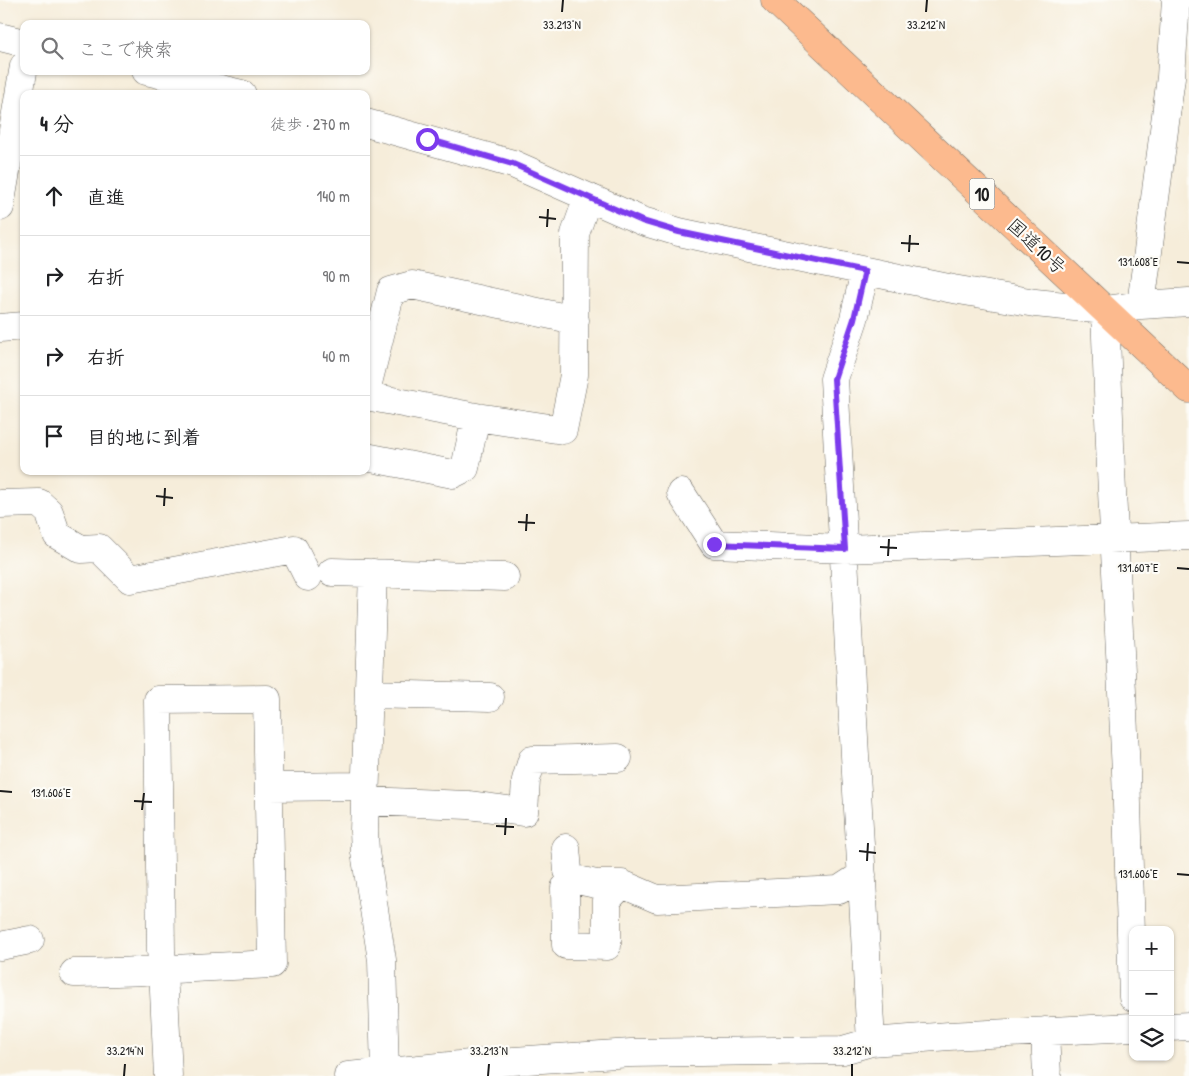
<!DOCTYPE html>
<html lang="ja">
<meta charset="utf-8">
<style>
body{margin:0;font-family:"Patrick Hand","Klee One",sans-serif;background:#f2f2f2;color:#202124}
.controls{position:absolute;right:15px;bottom:15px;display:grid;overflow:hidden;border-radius:10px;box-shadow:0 1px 4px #0004}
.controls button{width:45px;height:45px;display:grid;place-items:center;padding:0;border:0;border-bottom:1px solid #e0e0e0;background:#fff;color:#202124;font:25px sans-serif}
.stop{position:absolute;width:15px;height:15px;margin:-11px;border:4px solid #7c3aed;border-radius:50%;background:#fff}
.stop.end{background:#7c3aed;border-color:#fff;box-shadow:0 1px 5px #0008}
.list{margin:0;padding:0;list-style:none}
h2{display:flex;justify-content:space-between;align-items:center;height:65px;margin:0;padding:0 20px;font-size:21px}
h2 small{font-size:16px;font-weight:400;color:#757577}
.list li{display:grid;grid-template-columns:32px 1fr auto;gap:15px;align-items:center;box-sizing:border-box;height:80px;padding:0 20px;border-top:1px solid #e0e0e0}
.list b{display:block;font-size:19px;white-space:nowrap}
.list em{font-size:16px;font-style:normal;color:#757577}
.icon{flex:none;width:28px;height:28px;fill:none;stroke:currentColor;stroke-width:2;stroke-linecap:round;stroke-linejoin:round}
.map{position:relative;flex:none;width:1189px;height:1076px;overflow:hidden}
.search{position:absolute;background:#fff;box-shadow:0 1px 4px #0004;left:20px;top:20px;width:350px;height:55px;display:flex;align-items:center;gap:12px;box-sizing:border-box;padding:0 18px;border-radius:10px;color:#757577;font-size:19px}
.panel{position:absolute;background:#fff;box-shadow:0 1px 4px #0004;left:20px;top:90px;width:350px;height:385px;border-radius:10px}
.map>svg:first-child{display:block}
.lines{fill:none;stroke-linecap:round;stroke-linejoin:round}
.minor-casing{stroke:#68655e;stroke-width:29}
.highway-casing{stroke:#68655e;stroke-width:29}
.minor{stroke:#fff;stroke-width:28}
.highway{stroke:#fcba8e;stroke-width:28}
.route{stroke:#7c3aed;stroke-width:6}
.ticks{fill:none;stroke:#1c1c1c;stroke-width:2}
.labels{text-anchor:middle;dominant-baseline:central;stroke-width:4.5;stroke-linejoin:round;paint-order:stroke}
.shield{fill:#fdfcf7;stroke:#605f5e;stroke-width:1}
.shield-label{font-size:18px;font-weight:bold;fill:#1c1c1c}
.street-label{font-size:19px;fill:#1c1c1c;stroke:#fdfcf7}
.ticks-label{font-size:12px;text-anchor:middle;fill:#1c1c1c;stroke:#fdfcf7;stroke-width:4.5;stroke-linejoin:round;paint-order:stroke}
</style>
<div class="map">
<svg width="1189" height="1076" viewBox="0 0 1189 1076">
<rect width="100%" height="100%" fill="#fdfcf7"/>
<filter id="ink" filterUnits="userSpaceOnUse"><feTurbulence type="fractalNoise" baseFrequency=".02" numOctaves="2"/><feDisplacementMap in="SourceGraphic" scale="10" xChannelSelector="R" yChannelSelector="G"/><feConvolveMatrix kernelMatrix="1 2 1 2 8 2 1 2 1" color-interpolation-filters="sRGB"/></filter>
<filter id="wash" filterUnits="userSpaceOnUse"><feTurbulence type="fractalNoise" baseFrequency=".0096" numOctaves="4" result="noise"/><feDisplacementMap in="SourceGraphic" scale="20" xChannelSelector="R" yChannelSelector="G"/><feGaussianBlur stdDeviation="1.12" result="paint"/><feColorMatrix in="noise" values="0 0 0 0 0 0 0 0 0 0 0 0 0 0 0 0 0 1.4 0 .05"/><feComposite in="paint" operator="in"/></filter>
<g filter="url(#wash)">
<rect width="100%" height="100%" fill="#f6edda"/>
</g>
<g filter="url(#ink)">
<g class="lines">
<defs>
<path id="minor" d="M0,37L24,43
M146,71L242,94
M366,123L513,164L642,221L679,232L754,248L953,289L1035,303L1105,310L1141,305L1189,302
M0,207L24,66
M865,271L854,319L834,379L871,1042
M1141,305L1171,77L1176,0
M1105,310L1111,471L1126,772L1133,997
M0,328L24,326
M366,391L391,291L412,285L575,320
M366,396L476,417L563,430L574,375L575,234L588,197
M366,457L453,474L465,468L476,417
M681,493L714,544L845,549L1189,536
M0,504L39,503L49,512L57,535L81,549L99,548L130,579L294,549L308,577
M332,572L505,577
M373,573L364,831L365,852L382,960L385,1073
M369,694L490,697
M269,787L365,786
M365,801L468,805L524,812L526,780L532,760L618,758
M566,848L568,871L573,879
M622,884L607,900V946L566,945L565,888L573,879L596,884H622L657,899L839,890L862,875
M0,946L30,940
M74,973C108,972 141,972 174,969L272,964L267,699L158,700L161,951L163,970L168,1076
M1170,1027L1189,1026
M1045,1031L1047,1076
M348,1076L470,1064L631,1053L843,1050L871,1042L949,1036L1133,1027"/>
<path id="highway" d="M775,0L1189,389"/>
</defs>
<use href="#minor" class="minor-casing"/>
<use href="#highway" class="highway-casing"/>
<use href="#minor" class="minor"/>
<use href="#highway" class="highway"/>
</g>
</g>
<g class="lines" filter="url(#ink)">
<path class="route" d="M427,139L513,164L642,221L679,232L865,271L854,319L834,379L845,549L714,544"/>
</g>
<path class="ticks" d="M562,12L563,0M926,12L927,0M539,217L556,219M547,227L548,209M901,243L919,244M909,252L910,235M1177,262L1189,263M156,496L173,498M164,506L165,488M518,522L535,523M526,531L527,514M880,547L897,548M888,556L889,539M1177,568L1189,569M0,791L12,792M134,801L152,802M142,810L144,793M496,826L514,827M505,835L506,818M859,851L876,853M867,861L868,843M1177,874L1189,875M124,1076L125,1064M488,1076L489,1064M852,1076V1064"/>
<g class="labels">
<rect class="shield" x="969.5" y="178.5" width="25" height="31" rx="4"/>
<g class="shield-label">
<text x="982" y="194">10</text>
</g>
<g class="street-label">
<text transform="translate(1037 246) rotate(43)">国道10号</text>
</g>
</g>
<g class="ticks-label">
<text x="562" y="29">33.213°N</text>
<text x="926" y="29">33.212°N</text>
<text x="1138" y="266">131.608°E</text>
<text x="1138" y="572">131.607°E</text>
<text x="51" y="797">131.606°E</text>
<text x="1138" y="878">131.606°E</text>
<text x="125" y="1055">33.214°N</text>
<text x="489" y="1055">33.213°N</text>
<text x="852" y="1055">33.212°N</text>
</g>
</svg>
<div class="controls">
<button>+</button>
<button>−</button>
<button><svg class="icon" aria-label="layers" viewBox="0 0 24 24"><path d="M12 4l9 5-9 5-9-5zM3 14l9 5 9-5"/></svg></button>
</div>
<div class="stop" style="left:427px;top:139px"></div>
<div class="stop end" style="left:714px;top:544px"></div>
<div class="search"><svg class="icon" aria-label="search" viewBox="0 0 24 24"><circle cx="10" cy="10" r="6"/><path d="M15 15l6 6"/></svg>ここで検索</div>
<section class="panel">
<h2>4 分<small>徒歩 · 270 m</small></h2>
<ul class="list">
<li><svg class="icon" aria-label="ahead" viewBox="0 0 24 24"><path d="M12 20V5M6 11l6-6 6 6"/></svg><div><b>直進</b></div><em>140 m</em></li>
<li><svg class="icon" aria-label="right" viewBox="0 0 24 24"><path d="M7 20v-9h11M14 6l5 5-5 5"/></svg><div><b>右折</b></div><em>90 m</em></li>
<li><svg class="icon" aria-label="right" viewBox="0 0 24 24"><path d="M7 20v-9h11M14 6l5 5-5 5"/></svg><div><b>右折</b></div><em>40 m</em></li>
<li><svg class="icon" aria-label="arrive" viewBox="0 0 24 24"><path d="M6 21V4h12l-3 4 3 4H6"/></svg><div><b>目的地に到着</b></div></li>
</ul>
</section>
</div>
